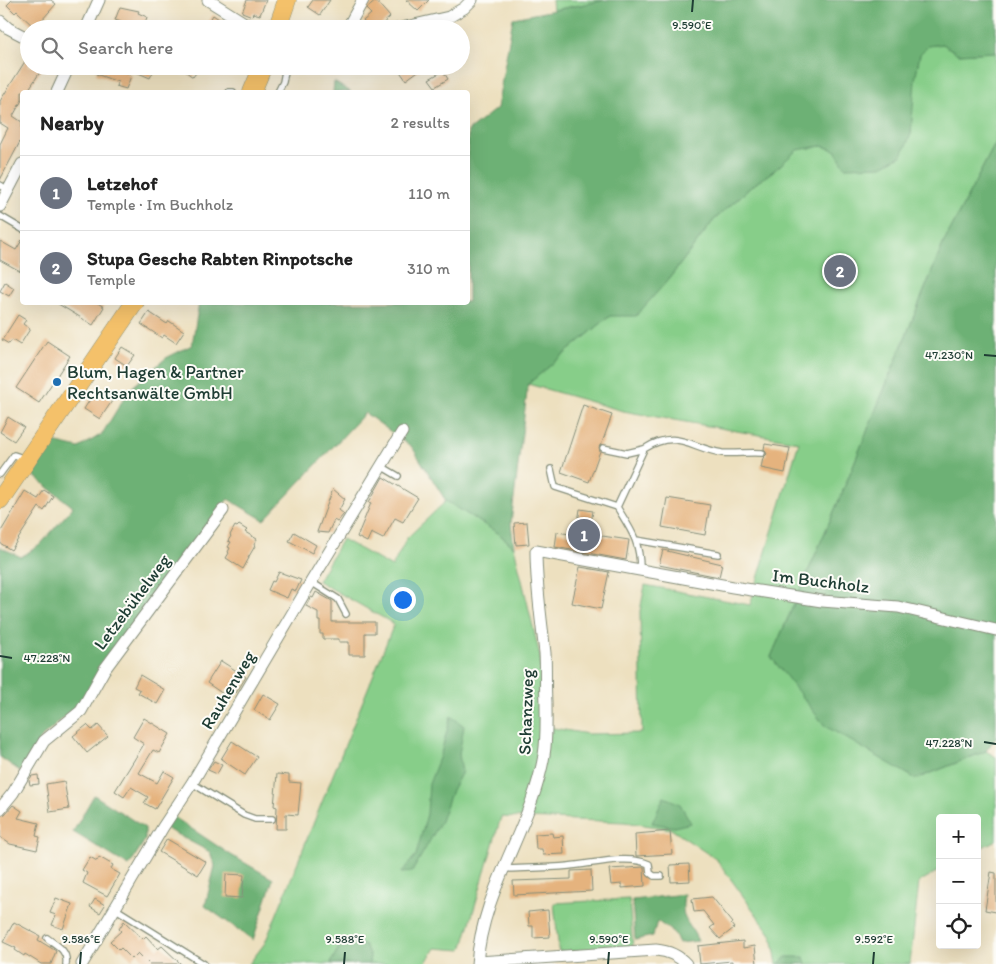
<!DOCTYPE html>
<meta charset="utf-8">
<style>
body{margin:0;font-family:Itim,sans-serif;background:#f6f6f6;color:#222}
.controls{position:absolute;right:15px;bottom:15px;display:grid;overflow:hidden;border-radius:5px;box-shadow:0 5px 20px #0002}
.controls button{width:45px;height:45px;display:grid;place-items:center;padding:0;border:0;border-bottom:1px solid #e0e0e0;background:#fff;color:#222;font:25px sans-serif}
.you{position:absolute;left:402px;top:599px;width:18px;height:18px;margin:-12px;border:4px solid #fff;border-radius:50%;background:#1a73e8;box-shadow:0 0 0 8px #1a73e833}
.badge{display:grid;place-items:center;width:32px;height:32px;border-radius:50%;background:#7c3aed;color:#fff;font-size:16px;font-weight:700}
.pin{position:absolute;translate:-50% -50%;border:2px solid #fff;box-shadow:0 1px 5px #0006}
.list{margin:0;padding:0;list-style:none}
h2{display:flex;justify-content:space-between;align-items:center;height:65px;margin:0;padding:0 20px;font-size:21px}
h2 small{font-size:16px;font-weight:400;color:#767676}
.list li{display:grid;grid-template-columns:32px 1fr auto;gap:15px;align-items:center;box-sizing:border-box;height:75px;padding:0 20px;border-top:1px solid #e0e0e0}
.list b{display:block;font-size:19px;white-space:nowrap}
.list p{margin:0;font-size:16px;white-space:nowrap;color:#767676}
.list em{font-size:16px;font-style:normal;color:#767676}
.icon{flex:none;width:28px;height:28px;fill:none;stroke:currentColor;stroke-width:2;stroke-linecap:round;stroke-linejoin:round}
.map{position:relative;flex:none;width:996px;height:964px;overflow:hidden}
.search{position:absolute;background:#fff;box-shadow:0 5px 20px #0002;left:20px;top:20px;width:450px;height:55px;display:flex;align-items:center;gap:12px;box-sizing:border-box;padding:0 18px;border-radius:28px;color:#767676;font-size:19px}
.panel{position:absolute;background:#fff;box-shadow:0 5px 20px #0002;left:20px;top:90px;width:450px;height:215px;border-radius:5px}
.map>svg:first-child{display:block}
.green{fill:#87ce89;stroke:#53865e}
.forest{fill:#6db175;stroke:#467754}
.building{fill:#e5b37e}
.lines{fill:none;stroke-linecap:round;stroke-linejoin:round}
.service-casing{stroke:#868e7a;stroke-width:8}
.minor-casing{stroke:#868e7a;stroke-width:13}
.primary-casing{stroke:#868e7a;stroke-width:19}
.service{stroke:#fff;stroke-width:5.5}
.minor{stroke:#fff;stroke-width:11}
.primary{stroke:#f4c16a;stroke-width:18}
.ticks{fill:none;stroke:#1f3d34;stroke-width:2}
.poi-dot{fill:#1f6fb2;stroke:#fdfcf7;stroke-width:2}
.labels{text-anchor:middle;dominant-baseline:central;stroke-width:4;stroke-linejoin:round;paint-order:stroke}
.poi-label{font-size:18px;fill:#1f3d34;stroke:#fdfcf7;text-anchor:start}
.street-label{font-size:18px;fill:#1f3d34;stroke:#fdfcf7}
.ticks-label{font-size:12px;text-anchor:middle;fill:#1f3d34;stroke:#fdfcf7;stroke-width:4;stroke-linejoin:round;paint-order:stroke}
</style>
<div class="map">
<svg width="996" height="964" viewBox="0 0 996 964">
<rect width="100%" height="100%" fill="#fdfcf7"/>
<filter id="ink" filterUnits="userSpaceOnUse"><feTurbulence type="fractalNoise" baseFrequency=".02" numOctaves="2"/><feDisplacementMap in="SourceGraphic" scale="10" xChannelSelector="R" yChannelSelector="G"/><feConvolveMatrix kernelMatrix="1 2 1 2 8 2 1 2 1" color-interpolation-filters="sRGB"/></filter>
<filter id="wash" filterUnits="userSpaceOnUse"><feTurbulence type="fractalNoise" baseFrequency=".0096" numOctaves="4" result="noise"/><feDisplacementMap in="SourceGraphic" scale="20" xChannelSelector="R" yChannelSelector="G"/><feGaussianBlur stdDeviation="1.12" result="paint"/><feColorMatrix in="noise" values="0 0 0 0 0 0 0 0 0 0 0 0 0 0 0 0 0 1.4 0 .05"/><feComposite in="paint" operator="in"/></filter>
<g filter="url(#wash)">
<rect width="100%" height="100%" fill="#ede0bf"/>
<path class="green" d="M552,0H606L553,10Z
M943,44L958,54L994,52L996,51V142L944,242L842,493L771,657L916,779L986,751L996,757V840L977,850V818H940V870L919,882L910,964H777L772,936L717,860L671,829L624,822L501,817L462,950L435,948L425,964H249L265,943L394,624L318,581L342,539L392,567L407,538L446,501L498,533L514,547L540,656L547,727L588,734L642,733L640,611L645,585L750,605L799,442L623,411L528,384L610,316L668,280L714,220L752,186L776,169L797,149L822,146L835,150L846,167L911,134L914,80L920,54L928,46Z
M629,899L633,948L559,952L554,903Z"/>
<path class="forest" d="M606,0H996V51L994,52L958,54L943,44L928,46L920,54L915,80L911,134L902,155L882,166L845,167L835,150L822,146L797,150L776,169L752,186L714,220L668,280L636,316H610L528,384L511,523L514,547L498,533L446,501L412,447L365,413L264,520L228,499L204,528L77,706L42,737L20,771L0,757V547L21,557L40,545L73,507L33,475L53,442L79,448L102,434L129,390L166,358L192,345L199,303L468,302V131L497,108L513,18Z
M334,82L351,92H333Z
M996,142V737L986,751L916,779L825,726L771,657L842,493L944,242Z
M451,716L464,726L459,754L462,772L452,790L441,821L412,872L401,873L416,855L427,814L429,784L441,753Z
M94,795L145,828V840L129,866L73,832Z
M664,797L680,804L691,823L674,827L652,823Z
M171,815L231,855L273,879L253,940L205,906L215,866L210,852L163,827Z
M684,894C680,922 688,919 698,941L679,943L674,933L657,921L653,936L635,940L632,900Z
M343,940L365,945L370,955L369,964H332L331,962Z
M786,957H804L806,964H778Z"/>
<g id="blocks">
<path class="building" d="M12,0H51L56,4L35,28L17,11L15,13L7,5Z
M247,0H266L260,15L253,13L252,16L242,12Z
M313,0H330L320,15L308,7Z
M406,0H429L418,11Z
M376,1L390,17L377,29H370L363,21L371,14L366,9Z
M120,7L139,11L138,13L147,17L143,29L115,20Z
M213,15L225,23L221,29H204Z
M29,55V66H44L27,92H22V100L13,116L22,122V138L0,180V144L8,128L0,123V101Z
M99,66H146L154,70L150,78L129,69L127,73L131,76L126,89L116,86L118,82L96,74Z
M178,66H201L193,77Z
M396,66H425L406,80Z
M443,71L448,79L435,87L429,79Z
M22,240V260L20,271L0,260V241L16,250Z
M830,259L852,261L850,282L828,280Z
M5,282L14,288L9,296L0,291Z
M55,302H96L104,307L93,325Z
M149,312L167,324L169,321L184,331L176,343L164,335L162,338L141,324Z
M18,315L26,320L23,324L30,329L20,345L12,340L9,344L2,340Z
M47,341L70,356L39,403L16,388Z
M122,347L135,355L127,366L115,358Z
M96,390L112,401L100,419L84,409Z
M583,405L612,415L602,443L599,447L600,451L589,482L561,472Z
M8,417L24,427L14,441L0,432Z
M765,444L790,448L785,473L761,468L763,458L767,454L764,449Z
M383,477L418,498L403,522L395,518L383,539L371,533L367,542L357,537L371,503L369,502Z
M333,489L345,499L339,510L344,514L337,522L334,520L328,533L317,532Z
M44,490L53,496L44,511L39,507L11,550L0,543V533L25,491L38,499Z
M667,498L710,505L705,535L662,527Z
M580,509L593,511L589,534L629,540L626,560L555,547L557,532L576,535Z
M527,522L529,544L516,545L514,523Z
M239,525L247,530L245,532L257,539L254,545L255,546L248,558H249L243,569L226,558L229,553L228,552L230,548L228,547L231,542L228,541L231,536L230,535L235,526L237,527Z
M294,532L316,545L312,553L289,541Z
M663,550L722,564L719,577L659,565Z
M580,567L609,572L601,609L572,603Z
M279,572L301,580L296,591L291,589L287,598L268,590L272,581L274,582Z
M316,592L332,601V622H375V633H365V655H349V642H339V639H323V634H320V621H318V612L306,606L311,597L313,598Z
M221,661L246,677L236,693L227,688L223,694L207,683Z
M140,675L165,690L157,704L138,693L140,690L134,687Z
M263,694L280,704L270,720L254,710Z
M144,718L170,734L159,753L153,750L139,773L157,783L164,771L174,777L155,809L144,803L148,797L131,787L124,797L115,791L144,744L133,737Z
M87,725L92,730L98,725L108,736L87,753L73,736Z
M232,741L257,757L245,775L221,759Z
M214,761L222,765L217,774L208,770Z
M277,774L289,775V782L301,783L298,815L286,814V829H276L277,807L274,806Z
M38,775L39,784L30,785L29,780L32,776Z
M64,781L69,809L50,812L46,784Z
M13,805L22,811L18,818L39,823L36,836L40,837L37,850L10,844L0,837V816L5,814Z
M670,831L672,854L636,856L635,834Z
M552,833L553,837L563,836L564,854L543,855L542,849H536L535,834Z
M167,839L206,862L198,875L159,852Z
M90,857L97,861L99,857L113,865L111,869L120,874L107,896L83,883L87,873L82,870Z
M689,864L690,881L671,882L670,865Z
M644,867L645,886L622,888V884L611,885L609,869Z
M591,870L592,891L514,895L513,881L571,879V871Z
M991,872L996,873V912L985,910Z
M226,874L244,875L242,898L225,897Z
M712,897L733,923L731,924L734,928L720,939L710,928L714,925L703,911L694,912L692,899Z
M56,898L72,904L63,929L52,925L56,915L50,913Z
M95,899L105,905L100,913L90,907Z
M548,910L550,937L533,938V926H529L528,912Z
M124,921L143,939L146,936L158,949L162,946L181,964H149L138,953L132,959L121,948L119,950L110,941L121,931L119,929Z
M14,922L40,936L38,940L56,951L51,964H41L25,954L24,956L15,950L16,948L3,942Z
M743,941V948L755,946L757,964H732V961L700,964L698,946Z"/>
</g>
</g>
<g filter="url(#ink)">
<use href="#blocks" fill-opacity="0" stroke="#868e7a" stroke-width="1"/>
<g class="lines">
<defs>
<path id="service" d="M229,92H233
M278,92L283,82L286,66
M0,185L9,190
M0,216L22,229
M603,448L627,453L644,449L617,507
M644,449C677,428 690,448 722,453C735,454 749,452 762,453
M381,466L398,476
M551,469L555,487L617,507C631,530 640,541 640,569
M0,474L14,455L26,459
M636,540L718,554
M311,582L338,599L346,614
M192,783L244,815L255,819H272
M504,869C525,868 547,868 569,866C593,864 628,854 649,864L650,873L654,876H661
M116,909L204,964
M47,938C57,946 68,950 66,964"/>
<path id="minor" d="M208,0L254,29
M0,21L8,28L29,39
M86,29L99,0
M347,29L363,0
M397,29L449,17L464,8L472,0
M57,92L69,66
M0,206L22,164
M0,809L13,793L44,741L81,711L104,670L223,510
M478,962L656,950C668,951 678,955 686,964
M82,964L163,827L192,783L311,582L402,432
M477,964C482,889 532,827 544,755C547,737 546,720 546,702C545,686 546,669 545,653C541,618 536,585 536,551L733,587L822,601L898,607L996,630"/>
<path id="primary" d="M277,29L287,0
M252,92L263,66
M0,500L135,302"/>
</defs>
<use href="#service" class="service-casing"/>
<use href="#minor" class="minor-casing"/>
<use href="#primary" class="primary-casing"/>
<use href="#service" class="service"/>
<use href="#minor" class="minor"/>
<use href="#primary" class="primary"/>
</g>
</g>
<path class="ticks" d="M692,12L693,0M984,355L996,356M0,656L12,658M984,742L996,744M80,964L81,952M344,964L345,952M608,964L609,952M873,964L874,952"/>
<circle class="poi-dot" cx="57" cy="382" r="5"/>
<g class="labels">
<g class="poi-label">
<text x="67" y="372">Blum, Hagen &amp; Partner<tspan x="67" dy="21">Rechtsanwälte GmbH</tspan></text>
</g>
<g class="street-label">
<text transform="translate(821 581) rotate(7)">Im Buchholz</text>
<text transform="translate(132 602) rotate(-53)">Letzebühelweg</text>
<text transform="translate(228 690) rotate(-59)">Rauhenweg</text>
<text transform="translate(526 712) rotate(-88)">Schanzweg</text>
</g>
</g>
<g class="ticks-label">
<text x="692" y="29">9.590°E</text>
<text x="949" y="359">47.230°N</text>
<text x="47" y="662">47.228°N</text>
<text x="949" y="747">47.228°N</text>
<text x="81" y="943">9.586°E</text>
<text x="345" y="943">9.588°E</text>
<text x="609" y="943">9.590°E</text>
<text x="874" y="943">9.592°E</text>
</g>
</svg>
<div class="controls">
<button>+</button>
<button>−</button>
<button><svg class="icon" aria-label="locate" viewBox="0 0 24 24"><circle cx="12" cy="12" r="6"/><path d="M12 2v4M12 18v4M2 12h4M18 12h4"/></svg></button>
</div>
<div class="you"></div>
<div class="pin badge" style="left:584px;top:535px;background:#6b7280">1</div>
<div class="pin badge" style="left:840px;top:271px;background:#6b7280">2</div>
<div class="search"><svg class="icon" aria-label="search" viewBox="0 0 24 24"><circle cx="10" cy="10" r="6"/><path d="M15 15l6 6"/></svg>Search here</div>
<section class="panel">
<h2>Nearby<small>2 results</small></h2>
<ul class="list">
<li><span class="badge" style="background:#6b7280">1</span><div><b>Letzehof</b><p>Temple · Im Buchholz</p></div><em>110 m</em></li>
<li><span class="badge" style="background:#6b7280">2</span><div><b>Stupa Gesche Rabten Rinpotsche</b><p>Temple</p></div><em>310 m</em></li>
</ul>
</section>
</div>
